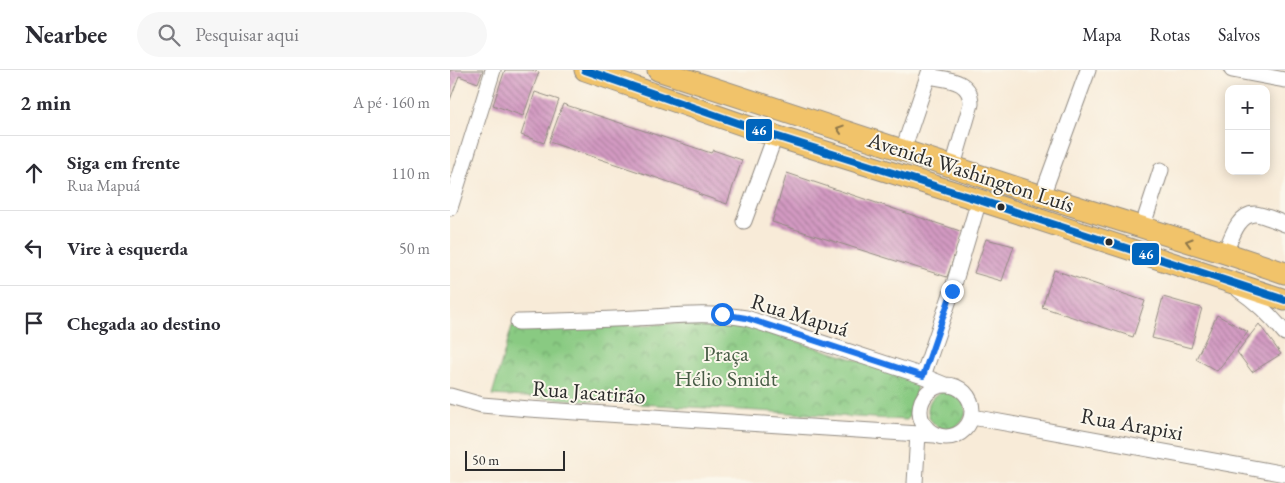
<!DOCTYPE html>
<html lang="pt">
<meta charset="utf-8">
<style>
body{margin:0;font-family:"EB Garamond",serif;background:#f7f7f7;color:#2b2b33}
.controls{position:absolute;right:15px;top:15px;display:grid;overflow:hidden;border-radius:10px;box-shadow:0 2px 12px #0003}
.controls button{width:45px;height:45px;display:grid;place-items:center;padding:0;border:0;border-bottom:1px solid #e1e1e2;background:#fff;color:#2b2b33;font:25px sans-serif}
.scale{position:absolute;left:15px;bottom:12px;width:100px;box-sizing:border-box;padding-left:5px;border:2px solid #2b2b2b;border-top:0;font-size:14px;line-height:18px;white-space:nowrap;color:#2b2b2b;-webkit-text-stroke:4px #fbf7ec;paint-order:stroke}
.stop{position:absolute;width:15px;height:15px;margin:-11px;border:4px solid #1a73e8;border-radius:50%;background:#fff}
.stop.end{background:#1a73e8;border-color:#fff;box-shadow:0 1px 5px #0008}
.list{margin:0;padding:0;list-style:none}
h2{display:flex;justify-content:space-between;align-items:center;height:65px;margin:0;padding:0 20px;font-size:21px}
h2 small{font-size:16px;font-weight:400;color:#7c7c81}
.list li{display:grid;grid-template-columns:32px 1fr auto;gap:15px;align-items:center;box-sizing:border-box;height:75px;padding:0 20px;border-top:1px solid #e1e1e2}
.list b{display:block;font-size:19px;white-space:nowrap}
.list p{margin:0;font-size:16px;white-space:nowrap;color:#7c7c81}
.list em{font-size:16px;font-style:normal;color:#7c7c81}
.icon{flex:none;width:28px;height:28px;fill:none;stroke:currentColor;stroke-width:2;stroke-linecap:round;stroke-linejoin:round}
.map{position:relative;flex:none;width:835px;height:413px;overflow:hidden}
header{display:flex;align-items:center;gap:30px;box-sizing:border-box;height:70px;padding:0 25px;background:#fff;border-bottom:1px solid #e1e1e2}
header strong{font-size:24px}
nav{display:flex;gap:28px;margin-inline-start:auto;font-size:18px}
.search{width:350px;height:45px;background:#f7f7f7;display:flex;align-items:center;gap:12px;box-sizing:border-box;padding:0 18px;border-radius:28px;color:#7c7c81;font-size:19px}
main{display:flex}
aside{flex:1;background:#fff}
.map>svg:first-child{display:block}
.park{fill:url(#park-crowns);stroke:#5a7a56}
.building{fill:url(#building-back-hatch)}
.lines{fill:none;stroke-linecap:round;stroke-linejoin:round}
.minor-casing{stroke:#928b82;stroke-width:17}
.highway-casing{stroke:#928b82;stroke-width:23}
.minor{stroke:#fff;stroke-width:15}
.highway{stroke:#f1c36a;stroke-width:21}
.bus-1-casing{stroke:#fbf7ec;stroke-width:11}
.bus-1{stroke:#0065bd;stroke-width:8}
.oneway{stroke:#8e774a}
.route{stroke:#1a73e8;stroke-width:6}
.bus-dot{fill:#2b2b2b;stroke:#fbf7ec;stroke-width:2}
.labels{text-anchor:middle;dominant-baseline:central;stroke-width:4;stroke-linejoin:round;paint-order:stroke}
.street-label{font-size:22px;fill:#2b2b2b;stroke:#fbf7ec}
.park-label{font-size:22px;fill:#475b45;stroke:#fbf7ec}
.line-badge{stroke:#fbf7ec;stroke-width:2}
.badge-label{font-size:14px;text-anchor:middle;font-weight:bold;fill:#fff}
</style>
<header>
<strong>Nearbee</strong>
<div class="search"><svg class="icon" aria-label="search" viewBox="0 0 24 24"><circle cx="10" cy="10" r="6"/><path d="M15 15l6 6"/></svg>Pesquisar aqui</div>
<nav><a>Mapa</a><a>Rotas</a><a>Salvos</a></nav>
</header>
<main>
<aside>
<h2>2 min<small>A pé · 160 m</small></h2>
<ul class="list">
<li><svg class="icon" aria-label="ahead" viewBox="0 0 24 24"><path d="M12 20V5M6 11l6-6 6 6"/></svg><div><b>Siga em frente</b><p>Rua Mapuá</p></div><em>110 m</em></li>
<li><svg class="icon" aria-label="left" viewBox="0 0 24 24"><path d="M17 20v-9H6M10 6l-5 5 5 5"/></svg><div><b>Vire à esquerda</b></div><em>50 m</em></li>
<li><svg class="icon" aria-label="arrive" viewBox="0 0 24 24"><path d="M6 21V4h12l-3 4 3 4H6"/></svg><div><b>Chegada ao destino</b></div></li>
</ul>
</aside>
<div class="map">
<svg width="835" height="413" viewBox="0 0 835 413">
<defs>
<pattern id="park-crowns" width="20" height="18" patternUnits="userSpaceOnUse" patternTransform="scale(1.25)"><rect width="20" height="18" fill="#89ca82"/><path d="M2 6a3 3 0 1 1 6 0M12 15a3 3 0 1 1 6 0" fill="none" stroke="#70a46b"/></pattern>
<pattern id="building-back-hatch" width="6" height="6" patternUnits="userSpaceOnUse" patternTransform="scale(1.25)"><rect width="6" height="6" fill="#d39ac2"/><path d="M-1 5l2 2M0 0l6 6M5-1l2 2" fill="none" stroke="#ab7e9e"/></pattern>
</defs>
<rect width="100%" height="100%" fill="#fbf7ec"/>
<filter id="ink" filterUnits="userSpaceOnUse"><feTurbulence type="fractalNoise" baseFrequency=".02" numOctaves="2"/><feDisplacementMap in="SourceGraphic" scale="10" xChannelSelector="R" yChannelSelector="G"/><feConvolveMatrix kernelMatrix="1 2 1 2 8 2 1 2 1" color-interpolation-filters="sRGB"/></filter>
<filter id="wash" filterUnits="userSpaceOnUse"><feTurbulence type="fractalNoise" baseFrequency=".0096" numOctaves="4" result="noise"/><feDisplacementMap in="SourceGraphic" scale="20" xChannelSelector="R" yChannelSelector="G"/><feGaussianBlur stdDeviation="1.12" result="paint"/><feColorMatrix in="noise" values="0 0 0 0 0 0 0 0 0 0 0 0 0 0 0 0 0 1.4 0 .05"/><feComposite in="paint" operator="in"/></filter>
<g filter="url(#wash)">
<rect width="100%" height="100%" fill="#f8ebd8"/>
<path class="park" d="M282,251L467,309L465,333L457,350L42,325L62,256H167Z
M478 340a19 19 0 1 1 38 0a19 19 0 1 1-38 0Z"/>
<g id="blocks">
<path class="building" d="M0,0H33L28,13L9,6L0,30Z
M55,0H82L89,2L73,46L43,35Z
M85,22L109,30L94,73L71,65Z
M113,34L261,83L263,80L292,90L277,134L248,124L249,122L99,72Z
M337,103L513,162L497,207L322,152Z
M536,169L564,176L552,211L524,203Z
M604,200L695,231L683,267L592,237Z
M713,227L752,238L741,278L702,268Z
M767,245L798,262L767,301L746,289Z
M809,254L831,284L802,302L787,282Z"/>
</g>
</g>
<g filter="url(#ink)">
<use href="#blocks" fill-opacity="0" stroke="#928b82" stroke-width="1"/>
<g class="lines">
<defs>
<path id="minor" d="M782,0L835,10
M478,6C497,10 521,9 521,34L503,96
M453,80L480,0
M592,126L638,0
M0,138L43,0
M294,151L325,66
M692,158L711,100
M775,183C781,170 787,144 805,144C812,144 827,151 835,154
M789,220C807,232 821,246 835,263
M68,252C107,251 147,250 186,248C225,246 257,242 296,248L473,306L495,315
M473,306L502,221L529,130
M470 341a26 26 0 1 1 52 0a26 26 0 1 1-52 0Z
M0,326L32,335L79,339L485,365
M522,347L835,404
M465,413L468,364"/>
<path id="highway" d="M135,0L325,66L529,130L835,230
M208,0L592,126L775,183L835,203"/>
</defs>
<use href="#minor" class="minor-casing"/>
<use href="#highway" class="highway-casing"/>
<use href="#minor" class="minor"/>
<use href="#highway" class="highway"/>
<defs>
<path id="bus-1" d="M135,0L325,66L529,130L835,230"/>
</defs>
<use href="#bus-1" class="bus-1-casing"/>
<use href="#bus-1" class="bus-1"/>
</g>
<defs><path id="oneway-chevron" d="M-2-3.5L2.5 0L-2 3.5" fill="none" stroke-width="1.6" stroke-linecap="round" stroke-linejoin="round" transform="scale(1.25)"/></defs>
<g class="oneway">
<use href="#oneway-chevron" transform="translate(390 59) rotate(-162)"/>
<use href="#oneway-chevron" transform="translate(739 172) rotate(-163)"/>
</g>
</g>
<g class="lines" filter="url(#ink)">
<path class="route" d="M272,244L296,248L473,306L502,221"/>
</g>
<g class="bus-dot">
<circle cx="551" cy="137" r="4.5"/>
<circle cx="659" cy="172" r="4.5"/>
</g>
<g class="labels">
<g class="street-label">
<text transform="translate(521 102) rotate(18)">Avenida Washington Luís</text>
<text transform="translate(350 245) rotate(17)">Rua Mapuá</text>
<text transform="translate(139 322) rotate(4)">Rua Jacatirão</text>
<text transform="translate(682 354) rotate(10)">Rua Arapixi</text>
</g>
<g class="park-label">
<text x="276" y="283">Praça<tspan x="276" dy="25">Hélio Smidt</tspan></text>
</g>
</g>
<g class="line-badge">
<rect x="295" y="48" width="28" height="24" rx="5" fill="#0065bd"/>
<rect x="681" y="172" width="29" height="24" rx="5" fill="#0065bd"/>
</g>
<g class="badge-label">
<text x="309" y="65">46</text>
<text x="696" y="189">46</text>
</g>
</svg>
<div class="controls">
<button>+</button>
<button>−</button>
</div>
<div class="scale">50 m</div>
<div class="stop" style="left:272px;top:244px"></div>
<div class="stop end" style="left:502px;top:221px"></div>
</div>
</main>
